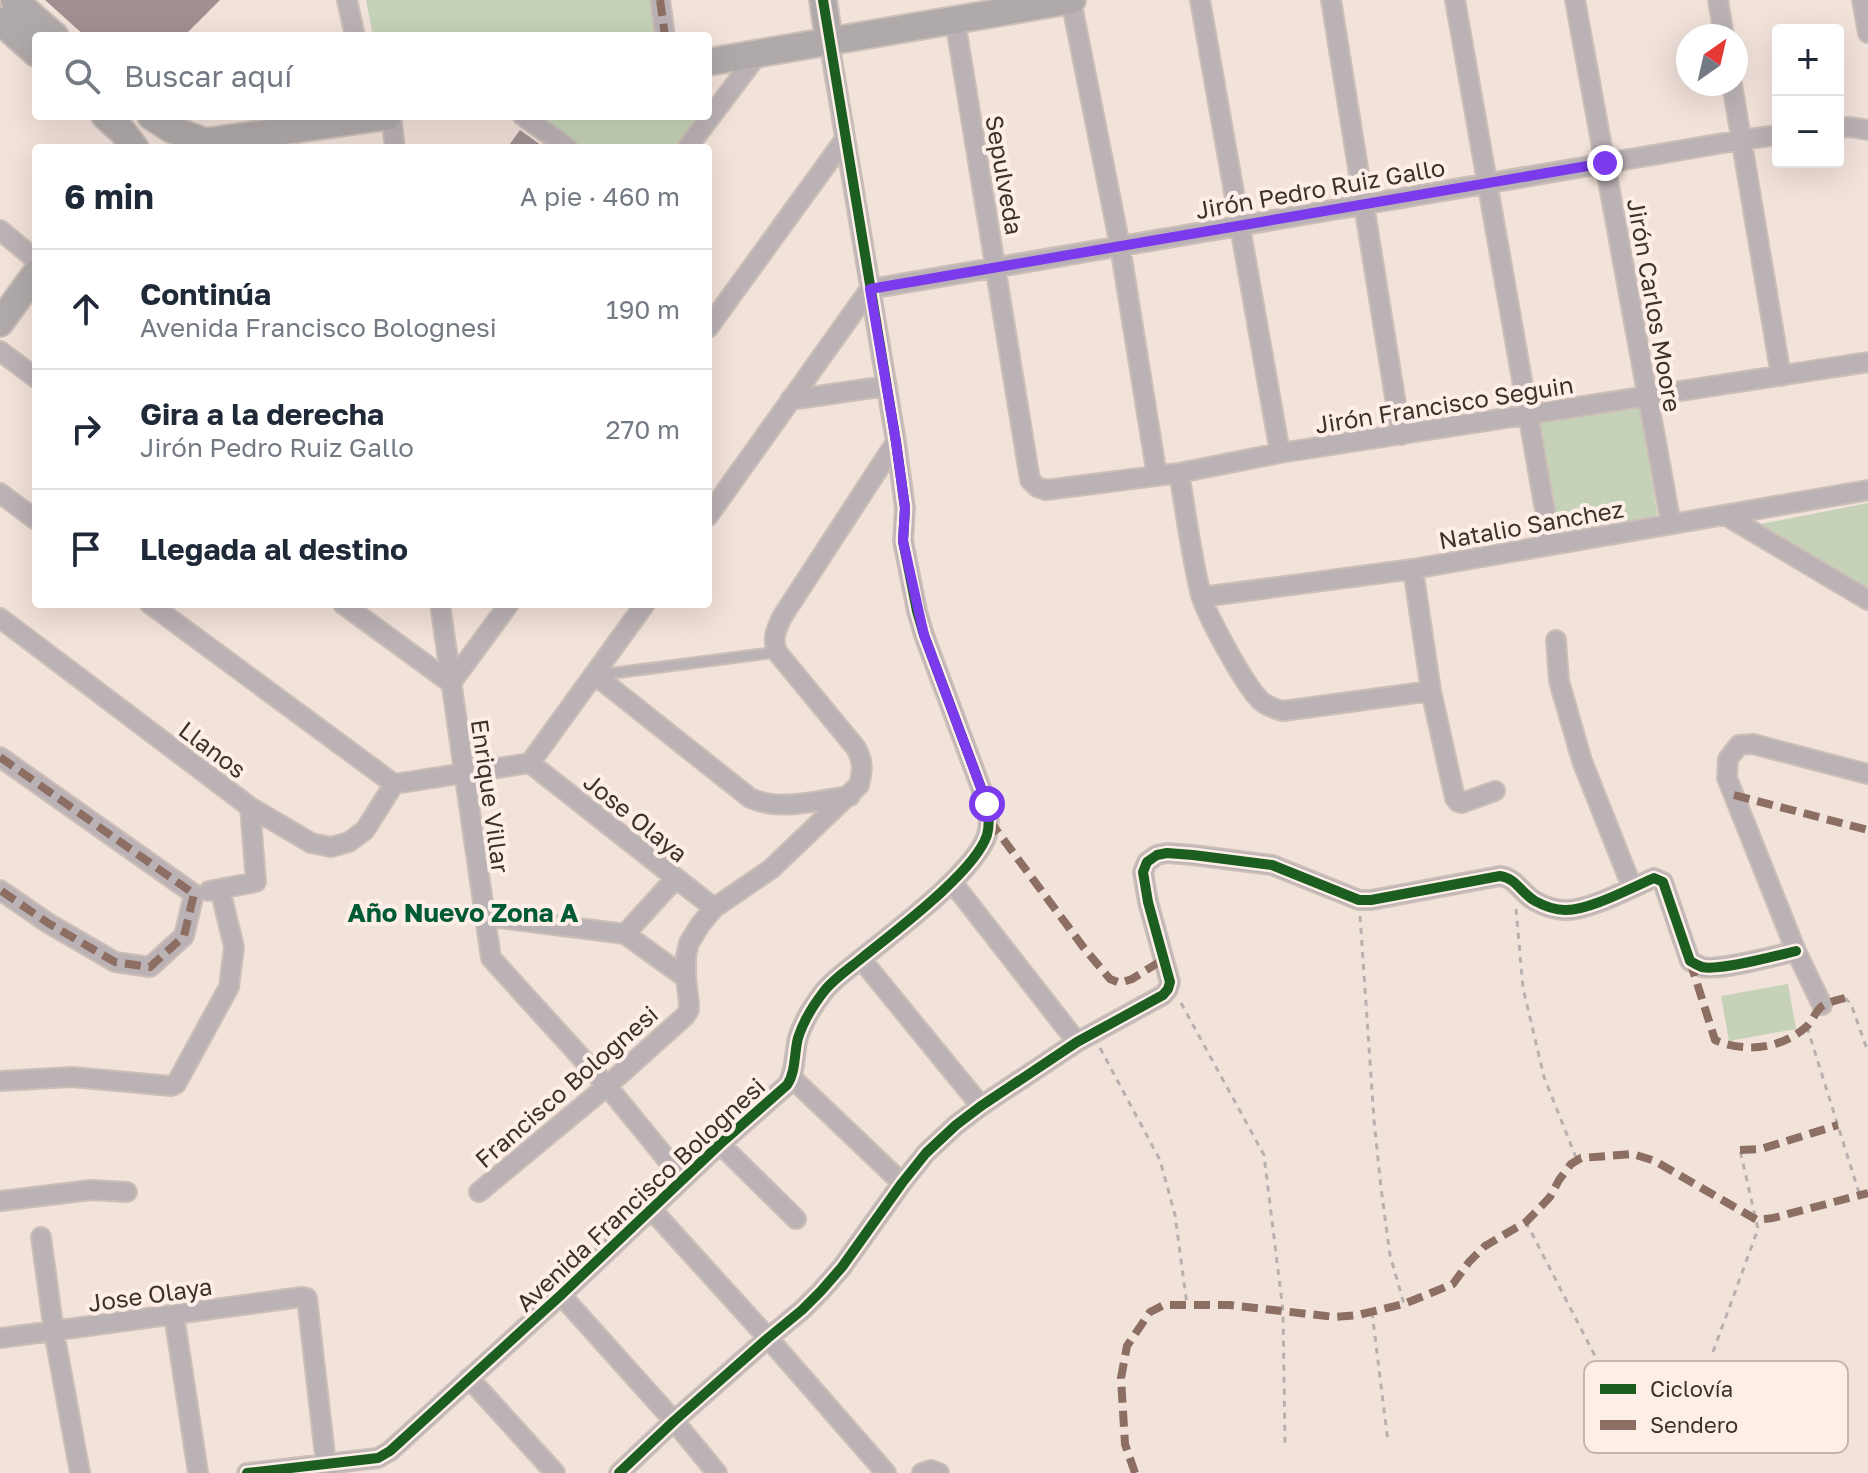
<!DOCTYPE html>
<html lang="es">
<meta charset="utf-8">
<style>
body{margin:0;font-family:"Golos Text",sans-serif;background:#f2f2f3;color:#1f2937}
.controls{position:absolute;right:24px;top:24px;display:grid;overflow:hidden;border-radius:8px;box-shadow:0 8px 32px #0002}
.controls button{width:72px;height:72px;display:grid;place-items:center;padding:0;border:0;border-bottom:2px solid #e0e1e3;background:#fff;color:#1f2937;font:40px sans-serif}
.compass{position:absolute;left:1676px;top:24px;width:72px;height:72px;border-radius:50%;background:#fff;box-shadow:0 8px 32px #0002;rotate:34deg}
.stop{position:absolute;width:24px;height:24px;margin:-18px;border:6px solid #7c3aed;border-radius:50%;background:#fff}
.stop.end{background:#7c3aed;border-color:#fff;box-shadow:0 2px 8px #0008}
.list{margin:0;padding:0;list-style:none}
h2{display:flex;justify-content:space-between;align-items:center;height:104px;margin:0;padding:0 32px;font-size:34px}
h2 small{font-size:26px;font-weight:400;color:#747a83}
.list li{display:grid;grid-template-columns:52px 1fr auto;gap:24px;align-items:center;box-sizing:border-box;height:120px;padding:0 32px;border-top:2px solid #e0e1e3}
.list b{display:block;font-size:30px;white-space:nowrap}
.list p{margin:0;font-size:26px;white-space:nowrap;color:#747a83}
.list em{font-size:26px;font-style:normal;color:#747a83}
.icon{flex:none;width:44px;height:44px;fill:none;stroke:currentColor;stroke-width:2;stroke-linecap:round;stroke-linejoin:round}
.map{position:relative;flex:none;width:1868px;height:1473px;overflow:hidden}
.search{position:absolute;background:#fff;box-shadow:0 8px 32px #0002;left:32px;top:32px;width:680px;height:88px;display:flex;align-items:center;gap:20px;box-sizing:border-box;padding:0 28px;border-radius:8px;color:#747a83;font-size:30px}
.panel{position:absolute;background:#fff;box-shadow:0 8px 32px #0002;left:32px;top:144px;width:680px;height:464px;border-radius:8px}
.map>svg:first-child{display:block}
.green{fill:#c5d2b7}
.building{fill:#a19091}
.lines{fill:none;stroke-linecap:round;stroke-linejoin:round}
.lane-casing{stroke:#ccbfb8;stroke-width:13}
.street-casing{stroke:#ccbfb8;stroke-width:22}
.secondary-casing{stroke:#ccbfb8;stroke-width:30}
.path{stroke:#b8b1b0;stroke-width:3;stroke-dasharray:6 6;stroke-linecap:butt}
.lane{stroke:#bab2b4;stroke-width:9}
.street{stroke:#bab2b4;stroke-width:18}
.secondary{stroke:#b0a9aa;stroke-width:26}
.quiet{stroke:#8d6e63;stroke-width:8;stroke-dasharray:16 8;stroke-linecap:butt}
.cycleway-casing{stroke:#fdefe8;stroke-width:15}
.cycleway{stroke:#1b5e20;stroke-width:10}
.route{stroke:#7c3aed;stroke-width:10}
.labels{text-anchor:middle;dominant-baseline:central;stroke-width:8;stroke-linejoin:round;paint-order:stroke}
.street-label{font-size:24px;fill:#3e312a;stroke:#fdefe8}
.neighbourhood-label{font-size:26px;font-weight:bold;fill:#005a33;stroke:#fdefe8}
.key{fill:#fdefe8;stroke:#c4b6af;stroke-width:2}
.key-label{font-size:22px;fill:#3e312a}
</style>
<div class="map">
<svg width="1868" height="1473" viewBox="0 0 1868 1473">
<rect width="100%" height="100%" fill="#f1e2da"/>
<path class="green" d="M366,0H652L657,36H373Z
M533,116H702L678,148H580Z
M1640,407L1658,518L1558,534L1540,422Z
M1868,503V588L1761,524Z
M1788,984L1796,1029L1729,1041L1721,996Z"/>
<path class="building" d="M45,0H220L184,36H85Z
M520,130L545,148H507Z"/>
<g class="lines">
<defs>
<path id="lane" d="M599,675L777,652"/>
<path id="street" d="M347,0L355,36
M660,0L665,36
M1071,0L1120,246L1157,476
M1200,0L1280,453
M1331,0L1401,435
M1455,0L1551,544
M1575,0L1671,524
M1718,0L1724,36
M1862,0L1868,33
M955,20L1030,480L1037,487L1046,490L1179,473L1280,453L1868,362
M1732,84L1781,376
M391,116L395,148
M523,116L568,148
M1838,128L1850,127L1868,130
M687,148L759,53
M0,230L36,260
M870,289L1741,140L1778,135
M708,328L845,139
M0,351L36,378
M790,400L886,386
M1179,473C1186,513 1191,555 1201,595C1207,616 1245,686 1261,701C1268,707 1275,709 1283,711L1431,691
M0,493L36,520
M1725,515L1868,600
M708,516L870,289
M1413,569L1431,691L1455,798L1458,802L1462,803L1495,791
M1202,597L1413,569L1868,490
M150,604L394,784
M343,604L451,683L509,604
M440,604L491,958L607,1086L683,1179
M0,618L250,807L311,843L331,847L349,842L365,830L394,784
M1556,640L1559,681L1582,761L1632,887
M595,675L750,798C781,812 817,800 850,796
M0,757L194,894
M530,763L714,908
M394,784L530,763L645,604
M952,882L1077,1042
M0,890L48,923L115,962L150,967L184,936L194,894
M209,891L256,882L250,807
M484,916L625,934L686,978
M625,934L675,879
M861,959L981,1106
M1822,1005L1796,951L1727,778L1728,759L1739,745L1753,744L1868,774
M792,1078L902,1183
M0,1081L72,1077L171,1086L176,1084L229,987L234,947L220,889
M720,1144L796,1219
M479,1192L607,1086L685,1016L689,1010V1004L686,978V956L689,943L700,925L714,908L771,869L859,785C863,770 863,761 856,748L777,652C772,639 776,630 782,617L896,442
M0,1201L91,1190L127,1192
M652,1210L768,1338L886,1473
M41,1237L54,1332L80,1473
M561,1295L674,1421L717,1473
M174,1315L198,1473
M0,1338L302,1297L307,1298L327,1473
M469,1378L555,1473
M247,1473L378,1458L390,1451L561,1295L720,1144L787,1085C796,1072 794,1053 798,1038C803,1022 814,1004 825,990C835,978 850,968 862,958C894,932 975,872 987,835C990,824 989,815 987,804L924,635L917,611L903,541L905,508L896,442L829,41
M619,1473L674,1421L768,1338L802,1310L821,1291L842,1267L902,1183L926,1153L956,1125L981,1106L1077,1042L1163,995L1168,989L1170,982L1148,902L1143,872L1147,862L1157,855L1167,853L1193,855L1272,865L1359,900H1371L1500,876C1516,878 1521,893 1535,901C1544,906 1554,910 1565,910C1588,911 1631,888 1654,878L1663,882L1690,961C1695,964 1697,965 1702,967C1720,971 1775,956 1796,951
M922,1473L931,1470L939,1473"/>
<path id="secondary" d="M14,0L55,36
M823,0L829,41
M0,21L36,53
M708,62L1072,0
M105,116L122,131L135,148
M151,116L171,129L205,142
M188,148L205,142L388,116
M0,323L36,273"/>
</defs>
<use href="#lane" class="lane-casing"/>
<use href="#street" class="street-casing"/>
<use href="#secondary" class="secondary-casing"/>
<path class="path" d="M1516,909L1523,988L1544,1077L1577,1160
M1360,916L1374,1120L1381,1188L1390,1255L1404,1304
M1845,998L1851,1004L1868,1052
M1181,1003L1264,1155L1283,1311L1285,1445
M1807,1027L1860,1196
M1100,1048L1160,1160L1175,1215L1187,1305
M1526,1222L1612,1389
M1372,1312L1388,1442
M1713,1352L1758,1229L1740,1150"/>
<use href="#lane" class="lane"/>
<use href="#street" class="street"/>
<use href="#secondary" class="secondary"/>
<path class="quiet" d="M660,0L665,36
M0,757L194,894L184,936L150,967L115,962L48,923L0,890
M1734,795L1868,830
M989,820L1084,948L1110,979L1120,983L1132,979L1164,959
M1690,961L1715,1040C1745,1053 1781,1049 1806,1027C1812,1022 1815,1012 1821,1007C1827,1002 1838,1000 1845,998
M1740,1150L1761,1149L1838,1125
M1135,1473L1125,1444L1121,1378L1127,1346L1150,1312L1164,1305H1229L1335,1317L1358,1315L1404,1304L1453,1284L1469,1262L1485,1246L1526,1222L1550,1197L1559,1180L1571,1164L1581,1158L1633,1154L1655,1161L1757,1220L1773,1218L1868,1193"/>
<defs>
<path id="cycleway" d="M247,1473L378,1458L390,1451L561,1295L720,1144L787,1085C796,1072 794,1053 798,1038C803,1022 814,1004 825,990C835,978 850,968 862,958C894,932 975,872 987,835C990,824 989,815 987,804L924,635L917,611L903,541L905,508L896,442L823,0
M619,1473L674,1421L768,1338L802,1310L821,1291L842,1267L902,1183L926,1153L956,1125L981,1106L1077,1042L1163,995L1168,989L1170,982L1148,902L1143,872L1147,862L1157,855L1167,853L1193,855L1272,865L1359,900H1371L1500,876C1516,878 1521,893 1535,901C1544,906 1554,910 1565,910C1588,911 1631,888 1654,878L1663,882L1690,961C1695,964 1697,965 1702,967C1720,971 1775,956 1796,951"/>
</defs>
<use href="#cycleway" class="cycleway-casing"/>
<use href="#cycleway" class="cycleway"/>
</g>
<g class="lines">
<path class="route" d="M987,804L924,635L903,541L905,508L896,442L870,289L1605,163"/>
</g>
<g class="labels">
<g class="street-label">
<text transform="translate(1005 175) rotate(80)">Sepulveda</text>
<text transform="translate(1320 188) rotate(-10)">Jirón Pedro Ruiz Gallo</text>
<text transform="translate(1655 305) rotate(80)">Jirón Carlos Moore</text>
<text transform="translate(1444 404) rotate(-9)">Jirón Francisco Seguin</text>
<text transform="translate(1531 524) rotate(-10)">Natalio Sanchez</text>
<text transform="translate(213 749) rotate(37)">Llanos</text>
<text transform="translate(491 796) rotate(82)">Enrique Villar</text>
<text transform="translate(636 817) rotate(39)">Jose Olaya</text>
<text transform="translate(566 1086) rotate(-41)">Francisco Bolognesi</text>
<text transform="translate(640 1194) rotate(-43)">Avenida Francisco Bolognesi</text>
<text transform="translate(150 1294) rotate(-8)">Jose Olaya</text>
</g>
<g class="neighbourhood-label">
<text x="463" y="912">Año Nuevo Zona A</text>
</g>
</g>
<rect x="1584" y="1361" width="264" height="92" rx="12" class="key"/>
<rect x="1600" y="1384" width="36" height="10" fill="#1b5e20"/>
<rect x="1600" y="1420" width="36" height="10" fill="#8d6e63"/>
<g class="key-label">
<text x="1650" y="1397">Ciclovía</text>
<text x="1650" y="1433">Sendero</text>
</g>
</svg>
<div class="controls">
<button>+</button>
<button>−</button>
</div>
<svg class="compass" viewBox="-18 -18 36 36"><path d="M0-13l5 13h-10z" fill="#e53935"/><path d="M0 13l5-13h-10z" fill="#747a83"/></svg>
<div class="stop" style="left:987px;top:804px"></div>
<div class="stop end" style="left:1605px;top:163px"></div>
<div class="search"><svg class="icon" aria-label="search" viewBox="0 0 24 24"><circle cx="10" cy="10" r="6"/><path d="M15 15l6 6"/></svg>Buscar aquí</div>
<section class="panel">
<h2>6 min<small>A pie · 460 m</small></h2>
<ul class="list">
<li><svg class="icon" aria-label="ahead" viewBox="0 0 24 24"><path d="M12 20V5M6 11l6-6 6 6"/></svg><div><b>Continúa</b><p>Avenida Francisco Bolognesi</p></div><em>190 m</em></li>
<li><svg class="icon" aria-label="right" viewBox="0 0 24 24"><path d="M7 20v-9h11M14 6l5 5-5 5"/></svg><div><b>Gira a la derecha</b><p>Jirón Pedro Ruiz Gallo</p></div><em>270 m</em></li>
<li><svg class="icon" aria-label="arrive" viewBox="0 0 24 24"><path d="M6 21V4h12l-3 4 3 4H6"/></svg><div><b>Llegada al destino</b></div></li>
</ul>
</section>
</div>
